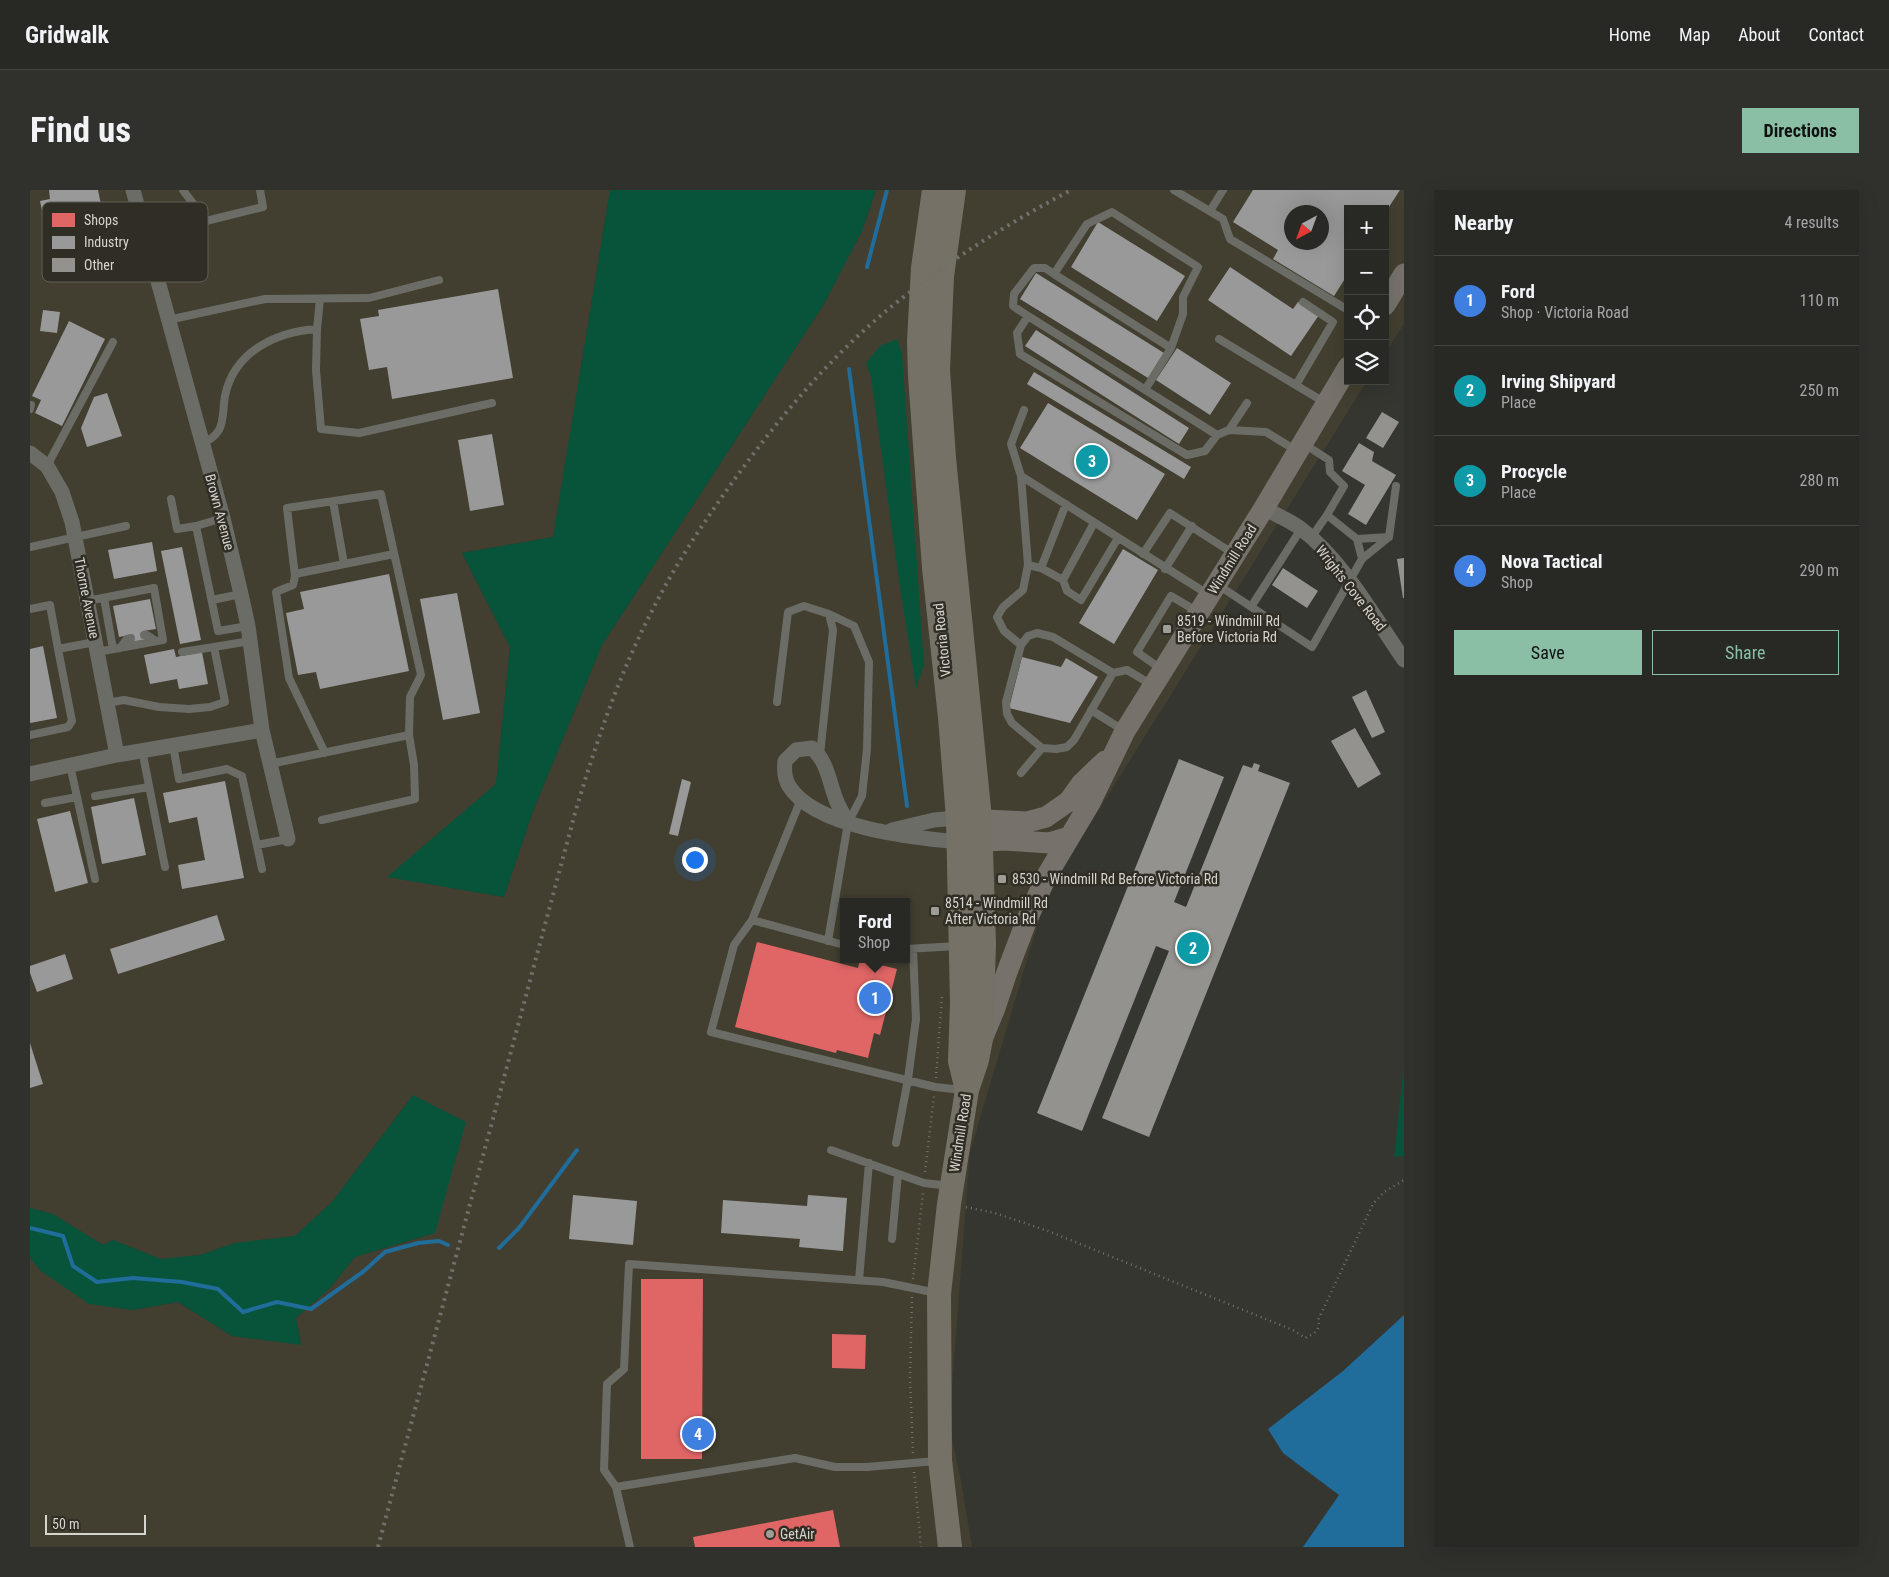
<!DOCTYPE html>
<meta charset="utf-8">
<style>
body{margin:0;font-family:"Roboto Condensed",sans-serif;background:#30302d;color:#f1f3f6}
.controls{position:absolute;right:15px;top:15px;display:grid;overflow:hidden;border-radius:0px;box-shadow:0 5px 20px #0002}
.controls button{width:45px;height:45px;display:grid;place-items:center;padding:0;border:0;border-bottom:1px solid #444442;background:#282825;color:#f1f3f6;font:25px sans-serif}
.compass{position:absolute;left:1254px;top:15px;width:45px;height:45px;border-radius:50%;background:#282825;box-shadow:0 5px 20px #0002;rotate:221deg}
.scale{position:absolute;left:15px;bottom:12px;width:101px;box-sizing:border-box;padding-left:5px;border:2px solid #d5d4cd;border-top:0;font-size:14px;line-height:18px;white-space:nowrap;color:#d5d4cd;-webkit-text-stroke:4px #2f2d24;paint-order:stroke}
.you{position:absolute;left:664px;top:669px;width:18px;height:18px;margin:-12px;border:4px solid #fff;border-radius:50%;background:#1a73e8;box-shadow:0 0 0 8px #1a73e833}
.badge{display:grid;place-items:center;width:32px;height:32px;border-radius:50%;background:#8abfa5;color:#fff;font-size:16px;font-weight:700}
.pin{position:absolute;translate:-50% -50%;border:2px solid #fff;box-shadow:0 1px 5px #0006}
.popup{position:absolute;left:810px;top:708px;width:70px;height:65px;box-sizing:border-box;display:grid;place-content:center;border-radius:0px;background:#282825;filter:drop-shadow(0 1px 4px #0005);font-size:16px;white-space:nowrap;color:#a5a6a7}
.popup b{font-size:19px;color:#f1f3f6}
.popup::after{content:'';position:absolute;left:50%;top:100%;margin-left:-10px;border:10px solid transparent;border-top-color:#282825}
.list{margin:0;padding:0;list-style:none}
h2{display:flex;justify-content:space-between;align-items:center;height:65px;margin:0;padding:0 20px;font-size:21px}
h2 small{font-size:16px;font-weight:400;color:#a5a6a7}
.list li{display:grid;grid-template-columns:32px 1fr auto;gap:15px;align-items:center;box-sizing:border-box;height:90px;padding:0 20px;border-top:1px solid #444442}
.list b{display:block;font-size:19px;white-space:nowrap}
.list p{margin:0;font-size:16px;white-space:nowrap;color:#a5a6a7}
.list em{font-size:16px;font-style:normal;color:#a5a6a7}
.actions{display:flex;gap:10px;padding:15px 20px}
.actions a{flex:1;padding:11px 0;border:1px solid #8abfa5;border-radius:0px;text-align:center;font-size:18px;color:#8abfa5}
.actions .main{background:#8abfa5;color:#111}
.icon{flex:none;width:28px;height:28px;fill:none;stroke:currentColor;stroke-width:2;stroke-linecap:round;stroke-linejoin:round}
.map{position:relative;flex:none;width:1374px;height:1357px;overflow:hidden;border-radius:0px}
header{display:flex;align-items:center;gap:30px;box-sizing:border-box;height:70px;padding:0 25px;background:#282825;border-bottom:1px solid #444442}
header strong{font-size:24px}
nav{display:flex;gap:28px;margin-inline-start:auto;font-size:18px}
.intro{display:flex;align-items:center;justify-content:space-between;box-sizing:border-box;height:120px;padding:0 30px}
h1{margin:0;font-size:35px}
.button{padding:12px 22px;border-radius:0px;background:#8abfa5;color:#111;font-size:18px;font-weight:700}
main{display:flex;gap:30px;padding:0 30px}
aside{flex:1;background:#282825;border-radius:0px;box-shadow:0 5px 20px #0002}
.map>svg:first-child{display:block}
.built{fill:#423f30;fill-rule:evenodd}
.green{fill:#07543b}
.water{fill:#206c9b}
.shops{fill:#e06666}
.industry{fill:#999;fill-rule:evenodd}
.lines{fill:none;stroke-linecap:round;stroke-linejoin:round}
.stream{stroke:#206c9b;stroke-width:4}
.building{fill:#94928e}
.path{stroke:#72726e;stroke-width:2.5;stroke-dasharray:1 4;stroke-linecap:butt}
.lane{stroke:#6c6c67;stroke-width:8}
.street{stroke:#6c6c67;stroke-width:15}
.secondary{stroke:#76726b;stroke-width:21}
.primary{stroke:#767166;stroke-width:24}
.rail{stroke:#71706c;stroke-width:4;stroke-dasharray:2.5 5;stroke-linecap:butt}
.poi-dot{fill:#9d9d96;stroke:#2f2d24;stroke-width:2}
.labels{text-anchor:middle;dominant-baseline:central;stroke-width:5;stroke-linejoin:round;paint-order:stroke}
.street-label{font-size:14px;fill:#d5d4cd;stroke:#2f2d24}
.poi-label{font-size:14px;fill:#d5d4cd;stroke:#2f2d24;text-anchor:start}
.key{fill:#2f2d24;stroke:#615f57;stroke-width:1}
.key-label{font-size:14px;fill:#d5d4cd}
</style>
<header>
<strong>Gridwalk</strong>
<nav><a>Home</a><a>Map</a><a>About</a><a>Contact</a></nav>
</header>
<div class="intro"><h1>Find us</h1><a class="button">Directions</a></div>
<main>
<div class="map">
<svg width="1374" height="1357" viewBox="0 0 1374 1357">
<rect width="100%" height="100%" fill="#363631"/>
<path class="built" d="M0,0H580L523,347L432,363L480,457L466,594L358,687L474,707L503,621L572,455L794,114L832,41L846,0H1374V134L1355,163V19H1318V191H1337L1017,703L940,962L919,1236L931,1291L942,1357H0V1068L11,1081L103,1120L148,1112L202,1146L271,1154L266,1128L300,1098L325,1067L405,1043L383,905L302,1012L265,1046L205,1053L170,1065L131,1069L83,1050L73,1055L23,1024L0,1018ZM1262,22H1292V52H1262ZM814,712H876V769H814Z"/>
<path class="green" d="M580,0H846L832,41L794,114L572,455L503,621L474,707L357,687L466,594L480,457L432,363L523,347Z
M867,149L872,163L894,475L886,498L869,391L841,187L836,173L850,156Z
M1374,874V966L1364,967Z
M383,905L436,932L405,1043L325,1067L300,1098L266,1128L271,1155L202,1146L148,1112L103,1120L59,1114L11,1081L0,1068V1018L23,1024L73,1055L83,1050L131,1069L170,1065L205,1053L265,1046L302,1012Z"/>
<path class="water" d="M1374,1125V1357H1273L1309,1305L1253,1263L1238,1239L1313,1181Z"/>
<path class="shops" d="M727,752L828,778L830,770L867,779L850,845L844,843L838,868L807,860L806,863L705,837Z
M611,1089H673L672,1269H611Z
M802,1144L836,1145L835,1179L802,1178Z
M803,1320L810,1357H665L663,1347Z"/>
<path class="industry" d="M19,0H68L80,58L22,69L10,11L20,9Z
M1223,0H1370L1355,23V19H1318V84L1304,106L1243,69L1248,60L1203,32ZM1262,22H1292V52H1262Z
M1068,32L1155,86L1127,131L1041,77Z
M1200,77L1263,119L1268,112L1289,125L1261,166L1178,110Z
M1006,83L1134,163L1118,188L990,109Z
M468,99L483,188L362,209L357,177L339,180L330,129L349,126L348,120Z
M13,120L30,122L27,143L10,141Z
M39,131L75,149L32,236L5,223L11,210L2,206Z
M1006,140L1159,238L1149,254L995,156Z
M1147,158L1201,193L1180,225L1126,190Z
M1004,182L1161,277L1154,289L997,194Z
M77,203L92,246L57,257L51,238L64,207Z
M1018,213L1135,284L1107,330L990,258Z
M462,244L474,315L440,321L428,250Z
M122,352L127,381L84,389L78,360Z
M152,357L171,450L150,454L131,361Z
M1093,359L1128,380L1084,454L1049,433Z
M359,384L379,481L290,499L286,482L268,485L256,423L274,419L270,402Z
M427,403L450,523L413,530L390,409Z
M120,409L126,439L113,441L115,451L102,454L100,445L89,447L83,416Z
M13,456L27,528L0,533V459Z
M144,459L146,467L172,462L178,494L149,499L147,489L120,494L114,465Z
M992,467L1031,477L1036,468L1068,487L1040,533L979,518Z
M652,589L661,592L648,646L639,644Z
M195,591L214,688L152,699L148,675L175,670L167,627L139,633L133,603Z
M104,608L116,665L72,674L61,617Z
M40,621L58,693L25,702L7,629Z
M187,725L195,750L88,784L80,759Z
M35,764L43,789L7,802L0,783V776Z
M0,853L13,894L0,898Z
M543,1005L607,1011L603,1055L539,1049Z
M778,1005L817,1008L813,1061L769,1057L770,1049L691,1043L693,1010L777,1016Z"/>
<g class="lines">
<path class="stream" d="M837,77L857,0
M819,179L877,616
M0,1038L33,1046L43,1076L67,1092L103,1088L152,1092L188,1099L213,1122L247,1112L281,1119L334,1081L355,1062L388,1053L409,1051L418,1055
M469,1058L489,1038L547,960"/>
</g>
<path class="building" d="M1352,222L1369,232L1353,258L1336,248Z
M1329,253L1344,262L1342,271L1366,285L1336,335L1318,324L1335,295L1312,281Z
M1374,368V408H1373L1367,369Z
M1253,378L1288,401L1277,418L1242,395Z
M1336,500L1355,542L1342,548L1322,507Z
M1325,538L1351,584L1328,598L1301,551Z
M1149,569L1194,587L1144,712L1156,717L1213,575L1222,578L1224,573L1230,575L1228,581L1260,593L1119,947L1072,928L1139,761L1126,756L1052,941L1007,923Z"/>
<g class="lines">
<path class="path" d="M906,888L912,806
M895,982L904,906
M936,1017L965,1023L1018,1041L1263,1140L1275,1148C1283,1144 1291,1141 1288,1130L1343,1014L1354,1002L1374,990
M883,1089L893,1003
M882,1107L880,1188L883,1264
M884,1282L891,1357"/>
<path class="lane" d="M153,0L176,31L233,17L230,0
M1144,0L1193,29L1200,49L1318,120
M1180,21L1193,0
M290,109L287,139L286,180L291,239L329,243L462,213
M998,126L983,116L984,104L1004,78H1015L1024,84L1141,158L1153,124V107L1168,77L1082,22L1057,34L1024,84
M138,130L235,109L339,108L409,90
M1189,149L1294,212
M1266,195L1303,132L1273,112
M1115,200L1141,158
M0,219L1,215
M994,220L981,254L991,286L1179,405
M1199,240L1217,213
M1187,245L998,126L987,143L990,164L1157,265L1175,261L1187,245L1199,240L1236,242L1267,261
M171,253C179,250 184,248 189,240C194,232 193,216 195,206C204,162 245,142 287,139
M1274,254L1299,270L1300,282L1314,296L1297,325L1327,349L1332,369
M17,276L83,152
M991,286L998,375L1011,378L1033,390L1064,333
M141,309L147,339L166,336
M303,311L314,374
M193,328L166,336L188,441L218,436
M1281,348L1297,325
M1327,349L1359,347
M0,357L96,336
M1113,364L1140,323L1204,364
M1011,378L1036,314
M1135,379L1162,336
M265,384L364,364
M1033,390L1037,401L1051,410L1088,348
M1188,395L1282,457L1332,369L1359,347L1366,296
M74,408L83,459
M182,410L211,404
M57,411L124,398L133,450L67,462
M1221,417L1271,339
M0,419L20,415L28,459
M114,445H117L126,451
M991,455L974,441L967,427L973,417L993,400L998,375
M90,458L97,449L101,448
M152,462L184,457
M1131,479L1107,462L1141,406L1168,422
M1083,483L1044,550L1037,557L1026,559L1012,558L982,533L977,524L976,512L991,455L998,446L1007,443L1023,447L1083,483L1097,480L1122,495
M747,512L758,422L774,416L799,424L803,440L790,565
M77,513L94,510L129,517L159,519L180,517L195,512L184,457L220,451
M1061,520L1093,540
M0,545L38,537L42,531L28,459L65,452
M143,555L149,589L197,579L212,586L232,679
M112,560L135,677
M240,574L379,545
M40,575L65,689
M991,583L1012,558
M65,606L119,597
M771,609L722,730L704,755L681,842L905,897L933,900
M15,613L47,607
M292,630L385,609L384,575L379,545L380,507L391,485L351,304L257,318L265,386L263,395L246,402L259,488L295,563
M227,655L258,649
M722,730L814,755
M798,751L818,633L832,606L837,559L839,472L824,436L799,424
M876,759L927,756
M866,953L878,889L886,829L883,759
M801,960L894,993L920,996
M862,1049L868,984
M829,1090L839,973
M906,1271L837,1277H805L765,1268L586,1297L574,1280L577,1194L594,1179L599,1074L853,1092L907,1103
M586,1297L600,1357"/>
<path class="street" d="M103,0L193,328L211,404L218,436L232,540L258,649
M0,263L17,276L32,302L42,332L87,565
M1234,318C1246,325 1259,330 1270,338C1312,369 1345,428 1374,470
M0,584L87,565L232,540
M818,633C814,626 810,619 807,612C799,593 798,572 782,558L766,560L755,571C754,580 754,588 759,596C785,638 884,648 929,652
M862,640L904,630L928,628"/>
<path class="secondary" d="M1355,115L1374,84
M935,629L997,632L1016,627L1039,611L1052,593L1075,571
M935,652L975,650L1019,653L1039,647
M953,847L965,818L977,782L996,732L1016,687L1060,613L1095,541L1234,318L1318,177"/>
<path class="primary" d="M904,0L893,78L889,151L890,186L904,378L920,527L928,628L932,813L930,871L937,900
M920,1357L910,1270L909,1104L919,1014L937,900L947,870L951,849L954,754L950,629L914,268L908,180L912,86L924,0"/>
<path class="rail" d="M348,1357L545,623C566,553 589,484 623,419C643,379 668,341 694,304C745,232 802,163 871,109C924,67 981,32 1041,0"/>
</g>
<g class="poi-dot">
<rect x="1132" y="434" width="10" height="10" rx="2.5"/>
<rect x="967" y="684" width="10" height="10" rx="2.5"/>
<rect x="900" y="716" width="10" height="10" rx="2.5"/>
<circle cx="740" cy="1344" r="5"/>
</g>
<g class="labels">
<g class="street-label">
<text transform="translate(190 322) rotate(75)">Brown Avenue</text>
<text transform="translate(1202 369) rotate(-58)">Windmill Road</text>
<text transform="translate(1321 398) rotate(52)">Wrights Cove Road</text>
<text transform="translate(57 408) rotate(79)">Thorne Avenue</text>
<text transform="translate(912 450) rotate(-96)">Victoria Road</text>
<text transform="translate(930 943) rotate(-81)">Windmill Road</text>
</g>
<g class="poi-label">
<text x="1147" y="431">8519 - Windmill Rd<tspan x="1147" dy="16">Before Victoria Rd</tspan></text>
<text x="982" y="689">8530 - Windmill Rd Before Victoria Rd</text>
<text x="915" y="713">8514 - Windmill Rd<tspan x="915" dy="16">After Victoria Rd</tspan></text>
<text x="750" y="1344">GetAir</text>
</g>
</g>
<rect x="12" y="12" width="166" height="80" rx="8" class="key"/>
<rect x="22" y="23" width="23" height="14" fill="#e06666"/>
<rect x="22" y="46" width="23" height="13" fill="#999"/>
<rect x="22" y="68" width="23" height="14" fill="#94928e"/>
<g class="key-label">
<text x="54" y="35">Shops</text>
<text x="54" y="57">Industry</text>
<text x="54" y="80">Other</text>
</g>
</svg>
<div class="controls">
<button>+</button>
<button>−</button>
<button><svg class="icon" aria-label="locate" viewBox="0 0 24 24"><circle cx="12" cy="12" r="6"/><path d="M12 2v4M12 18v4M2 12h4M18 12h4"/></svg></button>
<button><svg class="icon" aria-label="layers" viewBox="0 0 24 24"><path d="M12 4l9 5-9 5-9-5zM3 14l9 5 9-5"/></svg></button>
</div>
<svg class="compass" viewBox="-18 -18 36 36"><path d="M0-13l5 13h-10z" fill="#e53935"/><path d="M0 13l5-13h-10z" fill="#a5a6a7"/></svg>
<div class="scale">50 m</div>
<div class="you"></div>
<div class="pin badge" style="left:845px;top:808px;background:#3f7fe0">1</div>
<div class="popup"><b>Ford</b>Shop</div>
<div class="pin badge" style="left:1163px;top:758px;background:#0f9aa8">2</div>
<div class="pin badge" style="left:1062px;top:271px;background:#0f9aa8">3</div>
<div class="pin badge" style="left:668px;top:1244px;background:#3f7fe0">4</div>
</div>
<aside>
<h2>Nearby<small>4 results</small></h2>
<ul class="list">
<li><span class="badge" style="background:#3f7fe0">1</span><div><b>Ford</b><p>Shop · Victoria Road</p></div><em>110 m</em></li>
<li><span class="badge" style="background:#0f9aa8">2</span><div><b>Irving Shipyard</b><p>Place</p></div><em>250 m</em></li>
<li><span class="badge" style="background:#0f9aa8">3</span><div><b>Procycle</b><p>Place</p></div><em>280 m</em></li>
<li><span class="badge" style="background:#3f7fe0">4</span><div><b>Nova Tactical</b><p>Shop</p></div><em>290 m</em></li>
</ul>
<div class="actions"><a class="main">Save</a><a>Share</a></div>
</aside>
</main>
